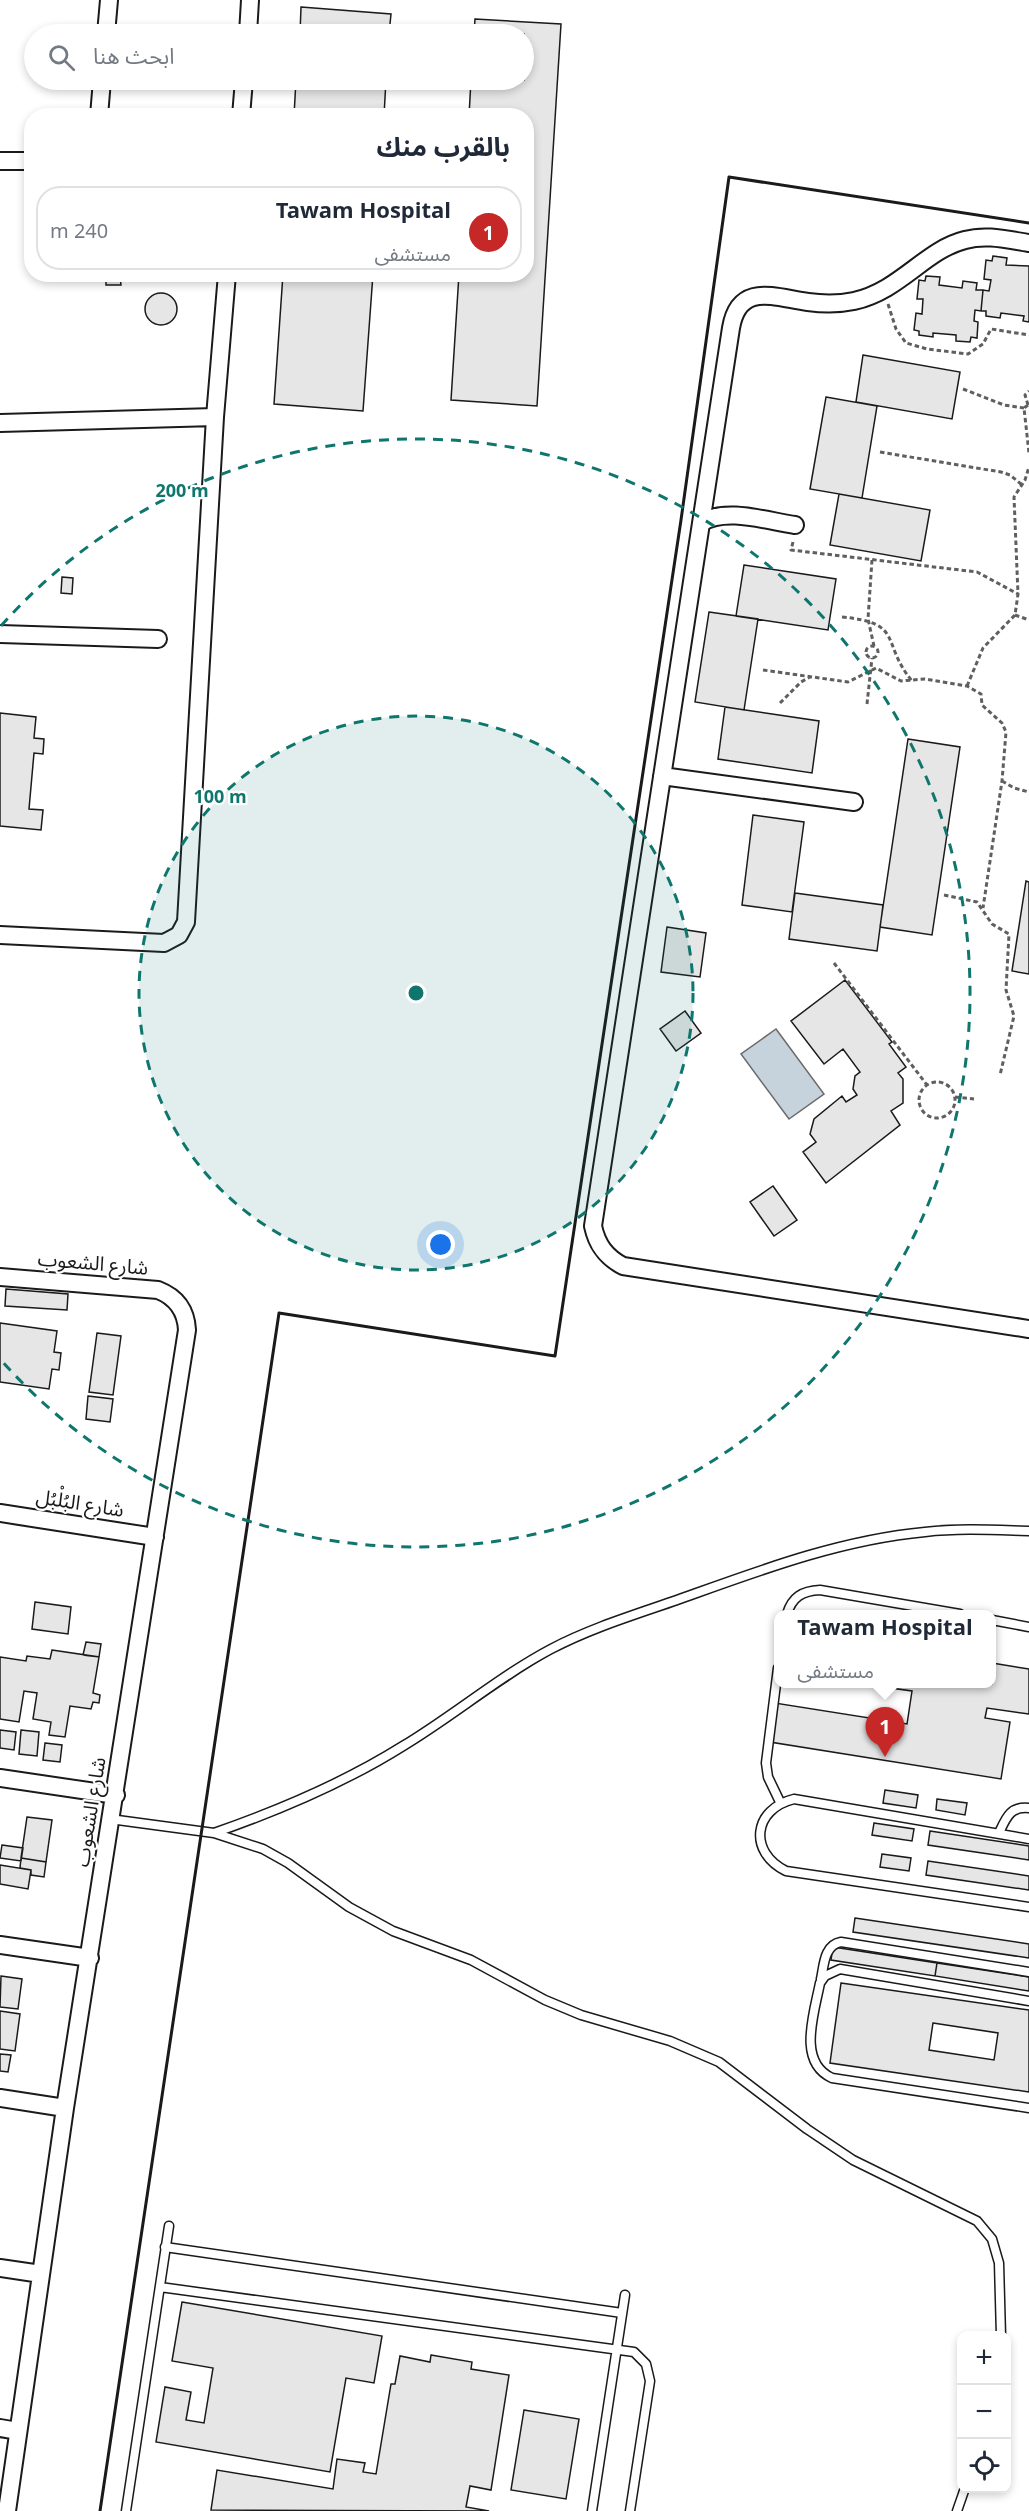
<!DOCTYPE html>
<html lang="ar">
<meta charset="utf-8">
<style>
body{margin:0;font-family:Georgia,"Noto Sans Arabic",serif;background:#f6f6f7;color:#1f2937;direction:rtl}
.controls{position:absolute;right:18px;bottom:18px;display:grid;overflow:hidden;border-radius:12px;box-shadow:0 3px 9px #0003}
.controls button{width:54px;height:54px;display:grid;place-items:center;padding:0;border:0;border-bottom:2px solid #e0e1e3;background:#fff;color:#1f2937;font:30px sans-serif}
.you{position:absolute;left:441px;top:1245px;width:21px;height:21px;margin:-15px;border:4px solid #fff;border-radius:50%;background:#1a73e8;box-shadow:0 0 0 9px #1a73e833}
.badge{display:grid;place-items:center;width:39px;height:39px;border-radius:50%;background:#c62828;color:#fff;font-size:20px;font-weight:700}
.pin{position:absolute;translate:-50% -50px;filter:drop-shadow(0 2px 3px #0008)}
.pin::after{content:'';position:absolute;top:32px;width:21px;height:18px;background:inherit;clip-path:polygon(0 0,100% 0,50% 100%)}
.popup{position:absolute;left:774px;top:1610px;width:222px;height:78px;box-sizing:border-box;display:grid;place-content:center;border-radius:12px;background:#fff;filter:drop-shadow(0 2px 4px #0005);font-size:20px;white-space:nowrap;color:#747a83}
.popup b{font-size:22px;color:#1f2937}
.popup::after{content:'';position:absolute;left:50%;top:100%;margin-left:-12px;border:12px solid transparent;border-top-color:#fff}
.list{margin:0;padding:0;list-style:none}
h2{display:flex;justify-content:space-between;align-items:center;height:78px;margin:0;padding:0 24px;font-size:26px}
h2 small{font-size:20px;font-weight:400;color:#747a83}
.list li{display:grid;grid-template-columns:39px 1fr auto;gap:18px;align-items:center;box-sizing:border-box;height:84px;margin:0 12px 12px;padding:0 12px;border:2px solid #e0e1e3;border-radius:24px}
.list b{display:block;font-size:22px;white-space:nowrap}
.list p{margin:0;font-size:20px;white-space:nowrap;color:#747a83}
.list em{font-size:20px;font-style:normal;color:#747a83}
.icon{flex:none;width:33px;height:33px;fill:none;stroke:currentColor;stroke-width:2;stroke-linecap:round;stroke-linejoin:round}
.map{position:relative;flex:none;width:1029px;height:2511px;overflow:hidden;direction:ltr}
.search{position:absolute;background:#fff;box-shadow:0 3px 9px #0003;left:24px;top:24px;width:510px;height:66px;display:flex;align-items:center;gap:15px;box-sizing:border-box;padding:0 21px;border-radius:33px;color:#747a83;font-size:22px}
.panel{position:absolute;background:#fff;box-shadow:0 3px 9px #0003;left:24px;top:108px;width:510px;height:174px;border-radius:24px;direction:rtl}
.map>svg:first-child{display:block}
.water{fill:#c6d2dc;stroke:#6a6a6a;stroke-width:1.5}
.building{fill:#e6e6e6;stroke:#1a1a1a;stroke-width:1.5;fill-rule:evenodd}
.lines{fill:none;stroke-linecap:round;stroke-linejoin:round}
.lane-casing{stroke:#1a1a1a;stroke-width:11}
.street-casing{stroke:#1a1a1a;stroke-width:20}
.path{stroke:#5f5f5f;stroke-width:3;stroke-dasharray:4.5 3;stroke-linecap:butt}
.lane{stroke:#fff;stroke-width:8}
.street{stroke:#fff;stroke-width:16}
.wall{stroke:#1a1a1a;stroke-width:3}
.ring{fill:none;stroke:#0f766e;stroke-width:3;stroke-dasharray:10 8}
.labels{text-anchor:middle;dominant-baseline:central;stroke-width:4.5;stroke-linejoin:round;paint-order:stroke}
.street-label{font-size:20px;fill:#1a1a1a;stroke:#fff}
.centre{fill:#0f766e;stroke:#fff;stroke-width:3}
.ring-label{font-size:18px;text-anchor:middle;font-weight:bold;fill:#0f766e;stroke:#fff;stroke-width:4.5;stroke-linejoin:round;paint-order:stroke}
</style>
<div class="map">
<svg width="1029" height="2511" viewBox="0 0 1029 2511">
<rect width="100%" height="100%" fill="#fff"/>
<path class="water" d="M776,1029L824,1094L789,1119L741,1054Z"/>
<path class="building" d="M301,7L391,14L389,34H300Z
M475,19L561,24L537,406L451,400L459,274H526V116H469L471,80H524V34H474Z
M296,80H386L384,116H294Z
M993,256L1007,258L1006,265L1029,266V322L1023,321L1024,316L1001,313L1000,318L986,316V311H981L983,290L989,291L991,280L984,279L986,260L992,261Z
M283,274H373L363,411L274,404Z
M926,276L940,277L939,285L962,288L963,281L977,283L976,290H983L981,311L975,310L974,321L978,322L977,338L971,337L970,342L956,341V335L933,333V337L919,335V331L914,330L916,313L922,314L923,299H917L919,280L925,281Z
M120,277L121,285H106V278Z
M145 309a16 16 0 1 1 32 0a16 16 0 1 1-32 0Z
M863,355L960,372L952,419L856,402Z
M826,397L877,406L862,498L810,489Z
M839,494L930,510L921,561L830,545Z
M744,565L836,579L828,630L736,616Z
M62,577L73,578L72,594L61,593Z
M709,612L758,619L744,710L695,702Z
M725,707L819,721L812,773L718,759Z
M0,713L36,717L34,738L44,739L43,754L34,753L29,809L43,810L41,830L0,826Z
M908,739L960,747L932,935L880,927Z
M753,815L804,822L792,912L742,905Z
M1026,881L1029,882V974L1012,971Z
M795,893L883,905L877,951L789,939Z
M667,927L706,933L700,977L661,972Z
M845,980L892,1042L889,1044L906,1067L898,1073L903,1079V1103L891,1111L900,1125L826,1183L803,1152L816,1142L810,1134L814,1119L842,1096L846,1102L857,1095L853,1089L855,1076L860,1072L843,1049L824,1064L791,1021Z
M685,1011L701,1033L676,1051L660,1029Z
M773,1186L797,1220L774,1236L750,1202Z
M6,1289L68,1294L67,1310L5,1306Z
M0,1323L57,1331L54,1352L61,1353L59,1370L52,1369L49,1389L0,1382Z
M97,1333L121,1336L113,1395L89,1392Z
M88,1396L113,1399L110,1422L86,1419Z
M35,1602L71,1607L68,1634L32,1629Z
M86,1642L101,1644L99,1657L83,1655Z
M52,1650L99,1657L93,1693L100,1695L99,1703L93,1702L91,1709L70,1706L65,1737L49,1735L51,1722L33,1719L37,1693L24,1691L19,1722L0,1719V1657L26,1661L27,1656L50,1659Z
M992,1663L1029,1669V1714L987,1708L985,1718L1010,1722L1001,1779L770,1742L775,1703L907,1724L912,1691L861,1684H992Z
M0,1730L16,1732L14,1750L0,1748Z
M21,1730L39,1732L37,1756L19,1754Z
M45,1743L62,1745L60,1762L43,1760Z
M885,1790L918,1795L916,1808L883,1803Z
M937,1799L967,1803L965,1815L936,1810Z
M27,1817L52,1820L46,1862L21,1858Z
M874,1823L914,1829L912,1841L872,1835Z
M930,1831L1029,1846V1860L928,1845Z
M2,1845L23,1848L21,1861L0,1858Z
M882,1854L911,1858L909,1871L880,1867Z
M21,1858L46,1862L44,1877L31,1875V1870L20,1868Z
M928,1861L1029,1876V1890L926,1875Z
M0,1865L31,1870L28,1889L0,1884Z
M855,1918L1029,1944V1958L853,1932Z
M833,1947L937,1963L935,1976L831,1960Z
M937,1963L1029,1977V1991L935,1976Z
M1,1976L22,1979L18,2009L0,2007Z
M841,1983L1029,2010V2092L830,2063ZM933,2023L998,2033L994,2060L929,2050Z
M0,2011L20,2014L15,2051L0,2049Z
M0,2054L11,2055L8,2072L0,2071Z
M182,2302L382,2336L374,2383L346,2378L330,2472L156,2442L165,2387L191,2392L186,2420L204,2423L213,2368L172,2361Z
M431,2355L472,2362L471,2369L509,2375L491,2490L470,2486L466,2507L489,2511L211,2510L217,2470L333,2489L337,2459L365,2463L363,2472L376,2474L391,2384H395L400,2356L430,2362Z
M524,2410L579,2419L566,2499L511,2490Z"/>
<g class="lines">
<defs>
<path id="lane" d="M787,1614C792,1597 802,1591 820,1590L960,1614
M992,1620L1029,1627
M778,1668L766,1763L768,1777L780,1802
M110,1819L214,1833L263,1849L288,1863L349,1907L393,1931L471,1960L545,2000L581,2015L670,2041L719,2062L807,2129L853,2160L977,2221L992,2239L999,2263L1001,2336
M214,1833C280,1810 344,1783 403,1746C453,1716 500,1676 551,1649C591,1628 634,1615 677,1600C758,1571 839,1540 925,1532C960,1528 994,1530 1029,1531
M999,1833C1006,1818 1010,1806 1029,1808
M1029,1839L794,1799C753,1809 748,1852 786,1871L1029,1907
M821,1979C824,1965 824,1945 841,1942L1029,1972
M1029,2001L840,1969L825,1976L820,1983C814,2014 797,2062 832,2078L1029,2108
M165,2247L622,2313
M160,2287L634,2352L646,2364L650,2381L630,2511
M126,2511L169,2226
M592,2511L625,2295
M957,2511L965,2488"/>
<path id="street" d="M106,34L109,0
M248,34L250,0
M99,116L102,80
M241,116L244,80
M0,161H32
M1029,243C1008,240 987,234 965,240C925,250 900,291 854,301C840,304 823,304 808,302C776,298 739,281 731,328L593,1226C597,1245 606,1257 623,1266L1029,1329
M0,423L215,417
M701,523C725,507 767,521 795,525
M0,634L158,639
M662,776L854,802
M0,935L164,943L179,935L186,922L215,417L227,274
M0,1277L158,1290C176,1297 186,1310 187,1330L65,2108L7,2511
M0,1513L155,1537
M0,1778L116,1795
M0,1945L90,1958
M0,2098L65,2108
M0,2268L41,2274
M0,2428L18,2431"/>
</defs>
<use href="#lane" class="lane-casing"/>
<use href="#street" class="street-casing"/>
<path class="path" d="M888,304L896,329L906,343L927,349L968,354L983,344L991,329L1029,335
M963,389L1004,405L1024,408
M1028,405L1024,408L1029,453
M1028,405L1025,395L1029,391
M880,452L1001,472L1010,475L1021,484
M793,542L791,550L977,572L1018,594
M872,560L868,619L874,646
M1015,615L1029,620
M842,617C905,623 880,642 912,681
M866 652a6 6 0 1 1 12 0a6 6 0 1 1-12 0Z
M763,670L848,682L876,668L901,681L925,679L967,686L981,694L982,705L1002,723L1006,732L1002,781L983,908
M967,686L983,648L1015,615L1018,594L1014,497L1025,480L1029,467
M780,703L801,682L810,677
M867,704L872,658
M1002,781L1014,788L1029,792
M944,895L977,902L992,924L1009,934L1006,990L1014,1016L1000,1075
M834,963L927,1085
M919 1100a18 18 0 1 1 36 0a18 18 0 1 1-36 0Z
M955,1097L974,1099"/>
<use href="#lane" class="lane"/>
<use href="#street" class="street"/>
<path class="wall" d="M100,2511L279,1313L555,1356L681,520L729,177L1029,223"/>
</g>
<circle cx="416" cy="993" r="277" fill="#0f766e" fill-opacity=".12"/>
<g class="ring">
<circle cx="416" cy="993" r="277"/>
<path d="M1 626A554 554 0 1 1 1 1360"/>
</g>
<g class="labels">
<g class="street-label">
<text transform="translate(93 1264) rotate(5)">شارع الشعوب</text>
<text transform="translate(80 1504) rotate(9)">شارع البُلْبُل</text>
<text transform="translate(91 1812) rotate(-81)">شارع الشعوب</text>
</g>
</g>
<circle cx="416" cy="993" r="9" class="centre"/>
<g class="ring-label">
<text x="182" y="497">200 m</text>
<text x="220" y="803">100 m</text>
</g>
</svg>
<div class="controls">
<button>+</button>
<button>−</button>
<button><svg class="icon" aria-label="locate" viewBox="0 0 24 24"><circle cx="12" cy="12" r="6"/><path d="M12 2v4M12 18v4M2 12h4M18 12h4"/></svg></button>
</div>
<div class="you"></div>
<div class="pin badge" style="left:885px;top:1757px">1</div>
<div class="popup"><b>Tawam Hospital</b>مستشفى</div>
<div class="search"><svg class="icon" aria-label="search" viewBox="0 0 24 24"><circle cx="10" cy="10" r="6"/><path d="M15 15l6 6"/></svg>ابحث هنا</div>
<section class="panel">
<h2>بالقرب منك<small></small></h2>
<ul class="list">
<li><span class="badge">1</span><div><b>Tawam Hospital</b><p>مستشفى</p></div><em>240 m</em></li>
</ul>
</section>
</div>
